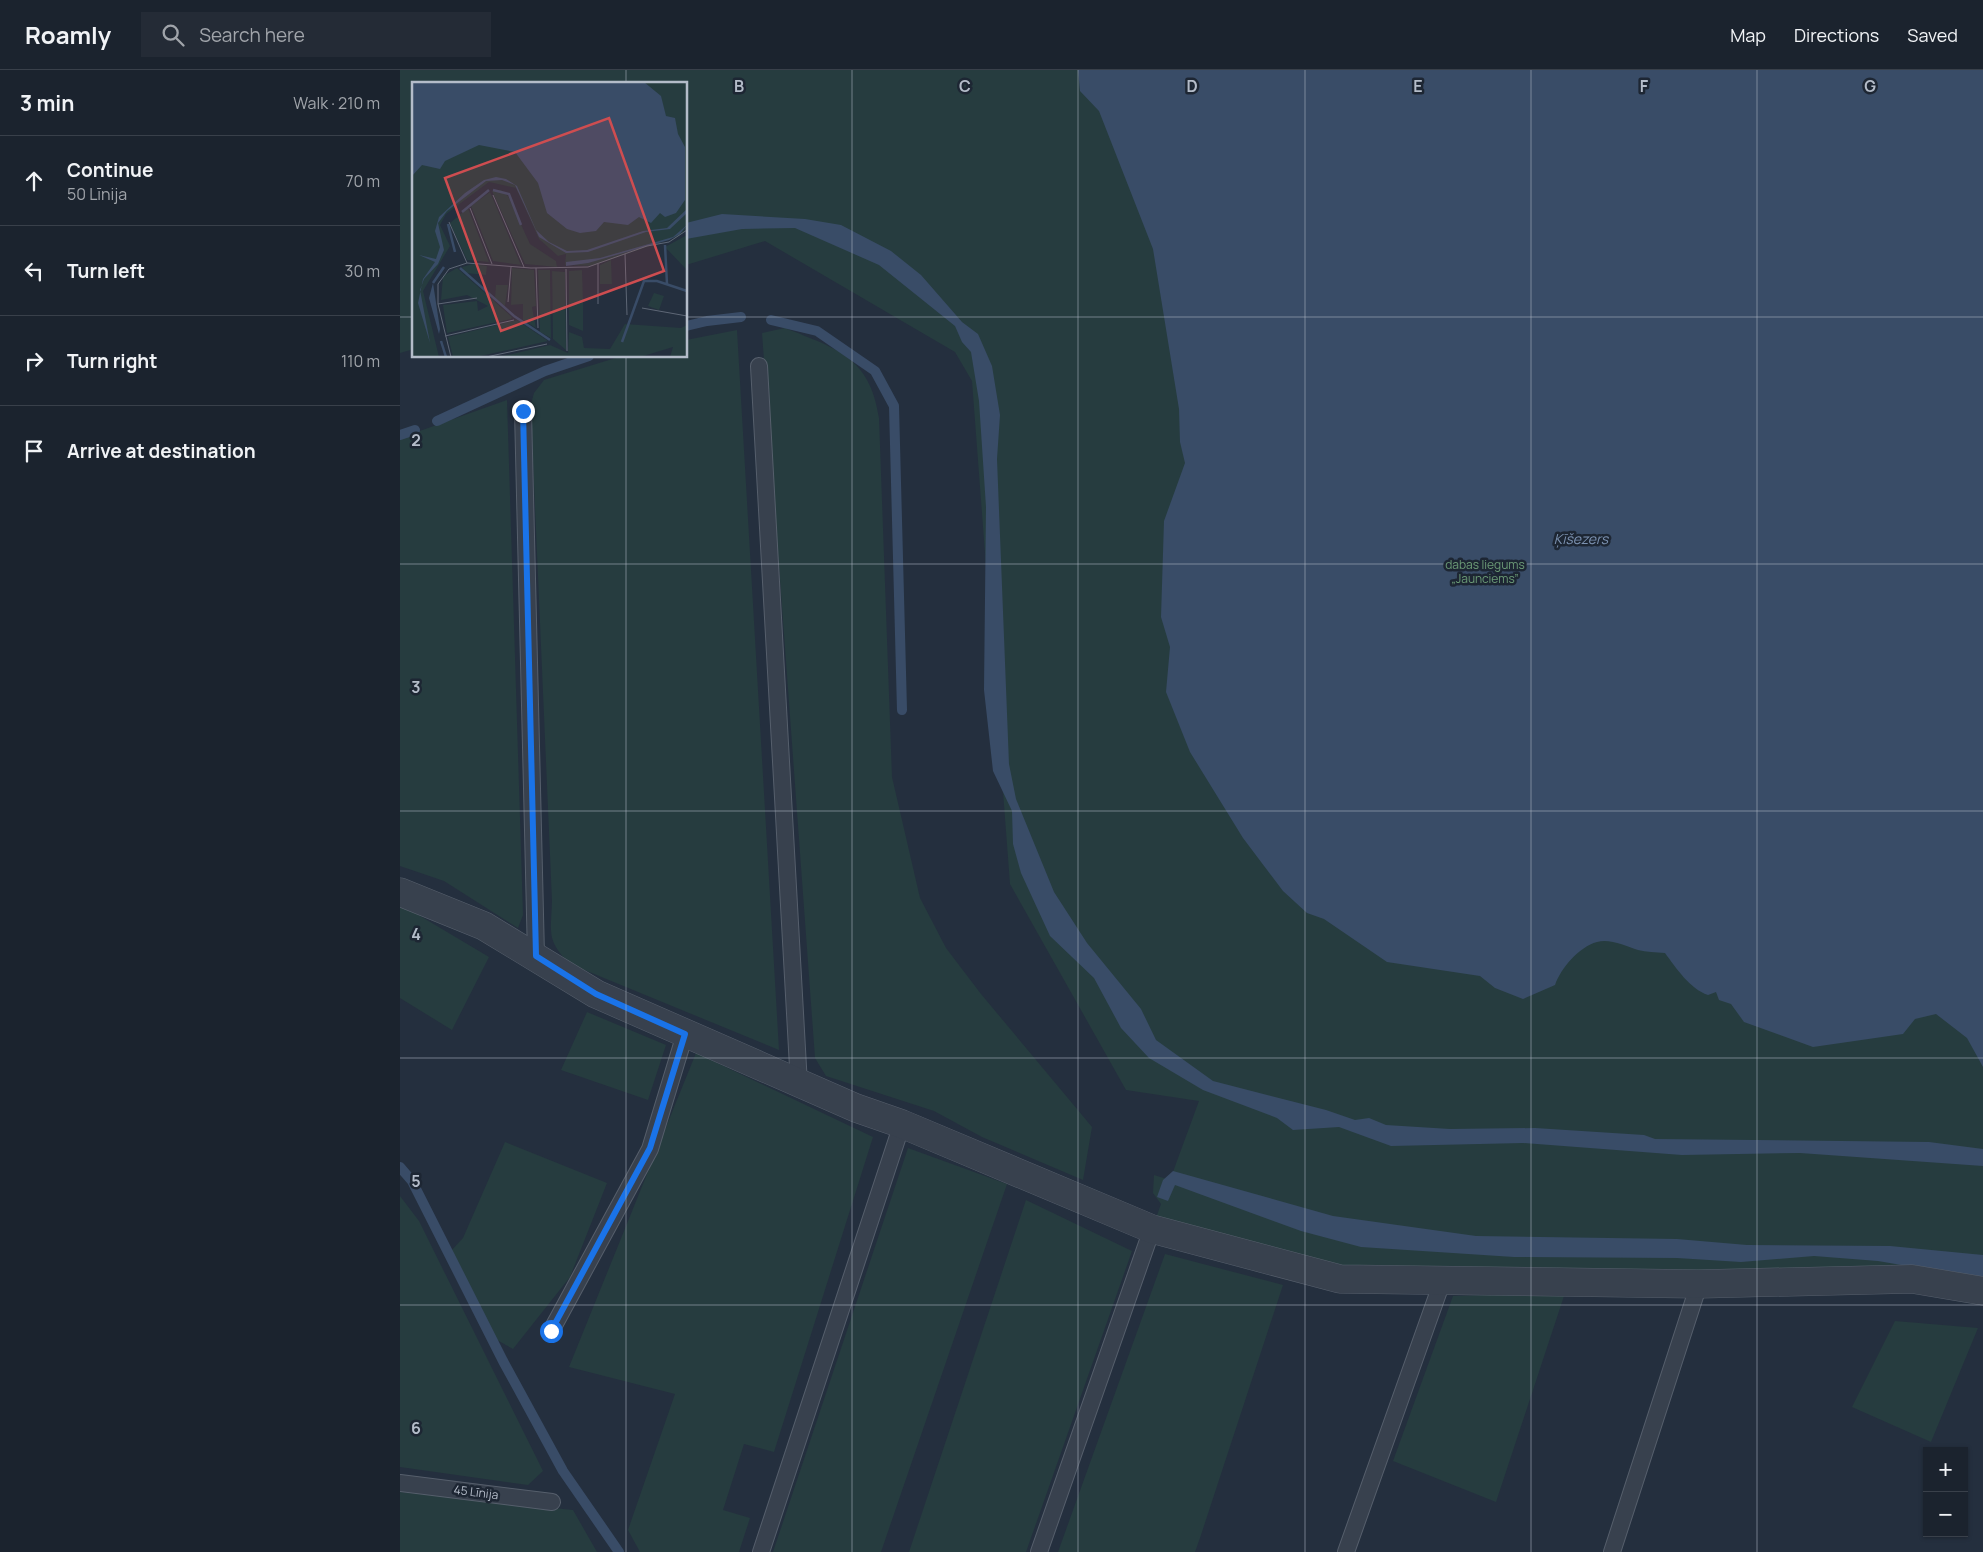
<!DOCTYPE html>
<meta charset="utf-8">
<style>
body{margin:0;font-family:Manrope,sans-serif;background:#242b36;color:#f1f3f6}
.controls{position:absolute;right:15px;bottom:15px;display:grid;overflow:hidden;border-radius:0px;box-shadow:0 1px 4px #0004}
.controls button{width:45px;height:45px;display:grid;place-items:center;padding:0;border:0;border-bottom:1px solid #39404a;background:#1b232e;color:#f1f3f6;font:25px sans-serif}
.stop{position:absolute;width:15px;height:15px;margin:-11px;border:4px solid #1a73e8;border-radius:50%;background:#fff}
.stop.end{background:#1a73e8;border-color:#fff;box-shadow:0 1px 5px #0008}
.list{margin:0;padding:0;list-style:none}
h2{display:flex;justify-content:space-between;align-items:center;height:65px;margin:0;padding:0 20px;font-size:21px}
h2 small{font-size:16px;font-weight:400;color:#a0a4aa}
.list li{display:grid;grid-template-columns:32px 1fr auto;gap:15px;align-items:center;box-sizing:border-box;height:90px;padding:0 20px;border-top:1px solid #39404a}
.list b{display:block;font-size:19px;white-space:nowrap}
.list p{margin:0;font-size:16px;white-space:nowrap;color:#a0a4aa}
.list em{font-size:16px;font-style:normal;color:#a0a4aa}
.icon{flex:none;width:28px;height:28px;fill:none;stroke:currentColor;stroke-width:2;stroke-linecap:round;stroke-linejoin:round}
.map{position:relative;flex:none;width:1583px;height:1482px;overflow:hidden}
header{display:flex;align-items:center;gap:30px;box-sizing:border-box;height:70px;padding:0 25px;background:#1b232e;border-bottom:1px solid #39404a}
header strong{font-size:24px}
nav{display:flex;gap:28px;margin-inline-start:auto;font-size:18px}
.search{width:350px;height:45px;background:#242b36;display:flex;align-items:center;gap:12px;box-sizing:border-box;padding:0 18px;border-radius:0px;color:#a0a4aa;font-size:19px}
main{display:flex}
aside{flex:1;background:#1b232e}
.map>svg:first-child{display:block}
.green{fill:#263c3f}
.water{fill:#394c67}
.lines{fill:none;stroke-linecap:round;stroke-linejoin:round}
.stream{stroke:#394c67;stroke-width:10}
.service-casing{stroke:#565f6c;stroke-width:18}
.minor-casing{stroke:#565f6c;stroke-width:29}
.service{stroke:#38414e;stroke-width:16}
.minor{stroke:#38414e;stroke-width:28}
.route{stroke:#1a73e8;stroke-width:6}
.grid{fill:none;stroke:#b4bcc9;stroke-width:1;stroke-opacity:0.55}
.labels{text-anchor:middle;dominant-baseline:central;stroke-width:5;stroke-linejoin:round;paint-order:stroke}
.park-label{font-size:12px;fill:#6b9a76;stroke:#1d2633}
.street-label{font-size:12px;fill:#b4bcc9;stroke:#1d2633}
.water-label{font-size:14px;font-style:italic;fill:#7c92b1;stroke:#1d2633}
.inset-river{fill:none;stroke:#394c67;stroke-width:2.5}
.inset-road{fill:none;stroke:#5e6776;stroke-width:1}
.view{fill:#ce4d50;fill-opacity:0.15;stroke:#ce4d50;stroke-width:2.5}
.inset-edge{fill:none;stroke:#b4bcc9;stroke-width:2.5}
.grid-label{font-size:16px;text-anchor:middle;font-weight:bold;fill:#b4bcc9;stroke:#1d2633;stroke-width:5;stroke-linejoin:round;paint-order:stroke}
</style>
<header>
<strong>Roamly</strong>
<div class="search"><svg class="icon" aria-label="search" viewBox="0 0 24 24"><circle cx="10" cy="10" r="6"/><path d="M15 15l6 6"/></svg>Search here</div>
<nav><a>Map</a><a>Directions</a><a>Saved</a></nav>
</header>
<main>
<aside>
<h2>3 min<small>Walk · 210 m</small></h2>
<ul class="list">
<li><svg class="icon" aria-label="ahead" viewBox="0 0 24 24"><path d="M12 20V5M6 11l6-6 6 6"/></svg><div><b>Continue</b><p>50 Līnija</p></div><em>70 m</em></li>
<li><svg class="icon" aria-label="left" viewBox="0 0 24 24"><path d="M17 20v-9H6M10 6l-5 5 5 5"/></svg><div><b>Turn left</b></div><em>30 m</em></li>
<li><svg class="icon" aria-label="right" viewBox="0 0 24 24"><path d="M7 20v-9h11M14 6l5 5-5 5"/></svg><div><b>Turn right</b></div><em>110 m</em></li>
<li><svg class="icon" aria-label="arrive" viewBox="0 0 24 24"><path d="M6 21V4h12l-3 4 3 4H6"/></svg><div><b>Arrive at destination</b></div></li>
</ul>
</aside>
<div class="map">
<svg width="1583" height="1482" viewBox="0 0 1583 1482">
<rect width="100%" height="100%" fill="#242f3e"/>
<path class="green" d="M0,0H1583V1219L980,1211L756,1148L761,1134L753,1123L754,1105L770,1110L799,1031L726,1020L610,814L572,311L555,282L365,171L286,195V14H14V279L0,283Z
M385,258C437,279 470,287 479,348L492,707L520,828L546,878L581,924L692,1057L683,1110L582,1067L534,1041L426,1006L415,988L362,263Z
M337,260L379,980L170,894C146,870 151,863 152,831L133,390L131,334L134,323L144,310L222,286H286V270Z
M107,330L123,845L118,858L44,811L0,796V368Z
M0,834L89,887L52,960L0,928Z
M187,942L266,975L248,1030L161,1000Z
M296,983L473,1067L374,1382L344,1374L323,1440L350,1448L339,1482H240L228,1460L275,1324L169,1297Z
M105,1072L207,1113L170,1207L113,1279L97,1270L51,1181L63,1168Z
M508,1078L607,1114L481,1482H373Z
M0,1126L19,1151L143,1401L128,1415L0,1397Z
M626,1130L732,1181L626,1482H509Z
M765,1184L883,1215L800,1468L795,1482H658Z
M1165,1223L1096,1432L993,1391L1053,1226Z
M1495,1251L1578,1258L1531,1372L1452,1337Z
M0,1422L173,1440L197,1482H0Z"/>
<path class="water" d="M678,0H1583V997L1567,968L1536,944L1515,949L1503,964L1413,977L1344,952L1331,934L1319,930L1316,922L1308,925C1290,919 1276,898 1265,883C1256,882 1246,882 1238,880C1226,876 1209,868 1197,872C1179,877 1161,898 1155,915L1123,929L1095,918L1080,906L987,892L924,849L907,843L883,821L843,768L790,682L766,622L770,577L761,547L764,451L785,393L780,372L779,339L753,179L699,41L680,21Z
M322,144L405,149L441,155L491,181L521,205L562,252L578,264L592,296L600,345L597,389L609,694L616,729L654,822L687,873L741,939L756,970L813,1011L926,1040L955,1050L969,1048L986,1055L1050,1059L1135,1058L1244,1065L1255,1069L1529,1072L1583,1079V1096L1400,1083L1282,1085L1123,1073L991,1076L939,1057L893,1060L877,1048L803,1020L749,988L721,958L694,908L650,866L621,803L613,774L612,741L593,701L584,620L586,437L579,331L571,282L562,272L555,256L479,195L395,158L342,159L286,169V153Z
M773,1101L933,1146L1076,1166L1277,1169L1347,1175L1490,1176L1583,1185V1209L1478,1191L1414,1186L1341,1192L1277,1188L1114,1187L961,1177L901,1161L775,1115L768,1131L757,1127L763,1110Z"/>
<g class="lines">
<path class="stream" d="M371,250L417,261L475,301L494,336L502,640
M286,256L307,251L341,247
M37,351L145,301L189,286
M0,365L15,360
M0,1097L12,1111L103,1291L163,1401L219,1482"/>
<defs>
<path id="service" d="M359,296L399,1015
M123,341L136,886
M151,1261L250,1079L285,964
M0,1413L152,1432
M361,1482L502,1054
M639,1482L752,1159
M946,1482L1042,1212
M1212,1482L1299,1214"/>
<path id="minor" d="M0,822L84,856L196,924L456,1038L502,1054L752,1159L940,1209L1299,1214L1512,1209L1583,1221"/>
</defs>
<use href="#service" class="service-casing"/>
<use href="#minor" class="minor-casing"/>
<use href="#service" class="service"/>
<use href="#minor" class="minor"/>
</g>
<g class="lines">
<path class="route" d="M123,341L136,886L196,924L285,964L250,1078L151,1261"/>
</g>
<path class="grid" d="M226,0V14M452,0V1482M678,0V1482M905,0V1482M1131,0V1482M1357,0V1482M0,247H14M286,247H1583M226,286V1482M0,494H1583M0,741H1583M0,988H1583M0,1235H1583"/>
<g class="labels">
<g class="park-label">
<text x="1085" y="494">dabas liegums<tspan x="1085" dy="14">„Jaunciems”</tspan></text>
</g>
<g class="street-label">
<text transform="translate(76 1422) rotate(7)">45 Līnija</text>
</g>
<g class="water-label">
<text x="1181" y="468">Ķīšezers</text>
</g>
</g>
<g transform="translate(12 12)">
<rect width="275" height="275" fill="#242f3e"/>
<path d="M0,0H275V146L267,154L180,184L153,183L154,172L146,174L127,157L104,106L77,100L34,132L28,143L38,164L11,209L27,275H0ZM89,108L96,114L118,162L144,179L145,185L113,182L80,109ZM78,110L109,183L81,179L59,124ZM56,126L77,180L55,178L38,141ZM275,153V188L253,165ZM199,178L200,202H188V183ZM61,182L75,184L74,193L54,191L50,185ZM45,186L100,235L99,237L35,251L31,223L65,219L66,229L76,224L55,213L29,218L31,194ZM100,186L122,188L124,224L120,225L124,246L111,238V222L99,223ZM126,188H138L139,256L128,250ZM170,188L171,217V249L157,243V189ZM140,189L153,190L154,268L141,257ZM84,203H96L93,224L83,216ZM242,211L252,214L247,228L236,224ZM105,238L136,259L64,275H41L36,255ZM213,242L269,246L275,243V275H258L261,265L228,275H87L138,263L156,271L157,250L170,255L172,266L198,267Z" fill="#263c3f"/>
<path d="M0,0H232L249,14L254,34L263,36L266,52L273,65V118L264,131L253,135L248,131L239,141L227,135L216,143L192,140L184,149L168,151L155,147L135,131L126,101L103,70L67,63L33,79L28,87L10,83L0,94ZM84,95L94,97L105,104L124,148L137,160L155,169L175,168L231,149L255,146L275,127V131L258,147L234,150L176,170L154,171L127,155L103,103L90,98L74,99L35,129L26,141L32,168L26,182L12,197L8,208L18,261L6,221L11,197L23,180L7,173L24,177L28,165L23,149L27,135L53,111L72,98ZM275,143L268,152L257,158L176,181L154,184V180L188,176L261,155ZM21,201L28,247L27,252L17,216Z" fill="#394c67"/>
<path class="inset-river" d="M81,108L97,112L109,143M50,130L77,108M36,142L43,170M253,163L255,202M48,186L102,234L138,258M21,201L32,185M29,259L34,275M210,260L232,199H245L275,209"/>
<path class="inset-road" d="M81,113L112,185M58,126L80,182M37,140L55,181M213,172L215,233M186,182V222M124,186L126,246M154,187L155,269M96,220L99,185M26,222L65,216M230,226L275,234M33,254L102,238M39,275L26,222V202L37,187L55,181L119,186L176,185L235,164L257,160L275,148M74,275L135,262"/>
<path class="view" d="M197,36L252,189L89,249L33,96Z"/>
<rect width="275" height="275" class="inset-edge"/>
</g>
<g class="grid-label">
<text x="339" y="22">B</text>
<text x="565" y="22">C</text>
<text x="792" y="22">D</text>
<text x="1018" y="22">E</text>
<text x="1244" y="22">F</text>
<text x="1470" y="22">G</text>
<text x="16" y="376">2</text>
<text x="16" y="623">3</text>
<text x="16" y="870">4</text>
<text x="16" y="1117">5</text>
<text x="16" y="1364">6</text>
</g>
</svg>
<div class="controls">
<button>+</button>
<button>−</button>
</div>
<div class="stop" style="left:151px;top:1261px"></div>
<div class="stop end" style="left:123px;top:341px"></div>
</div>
</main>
